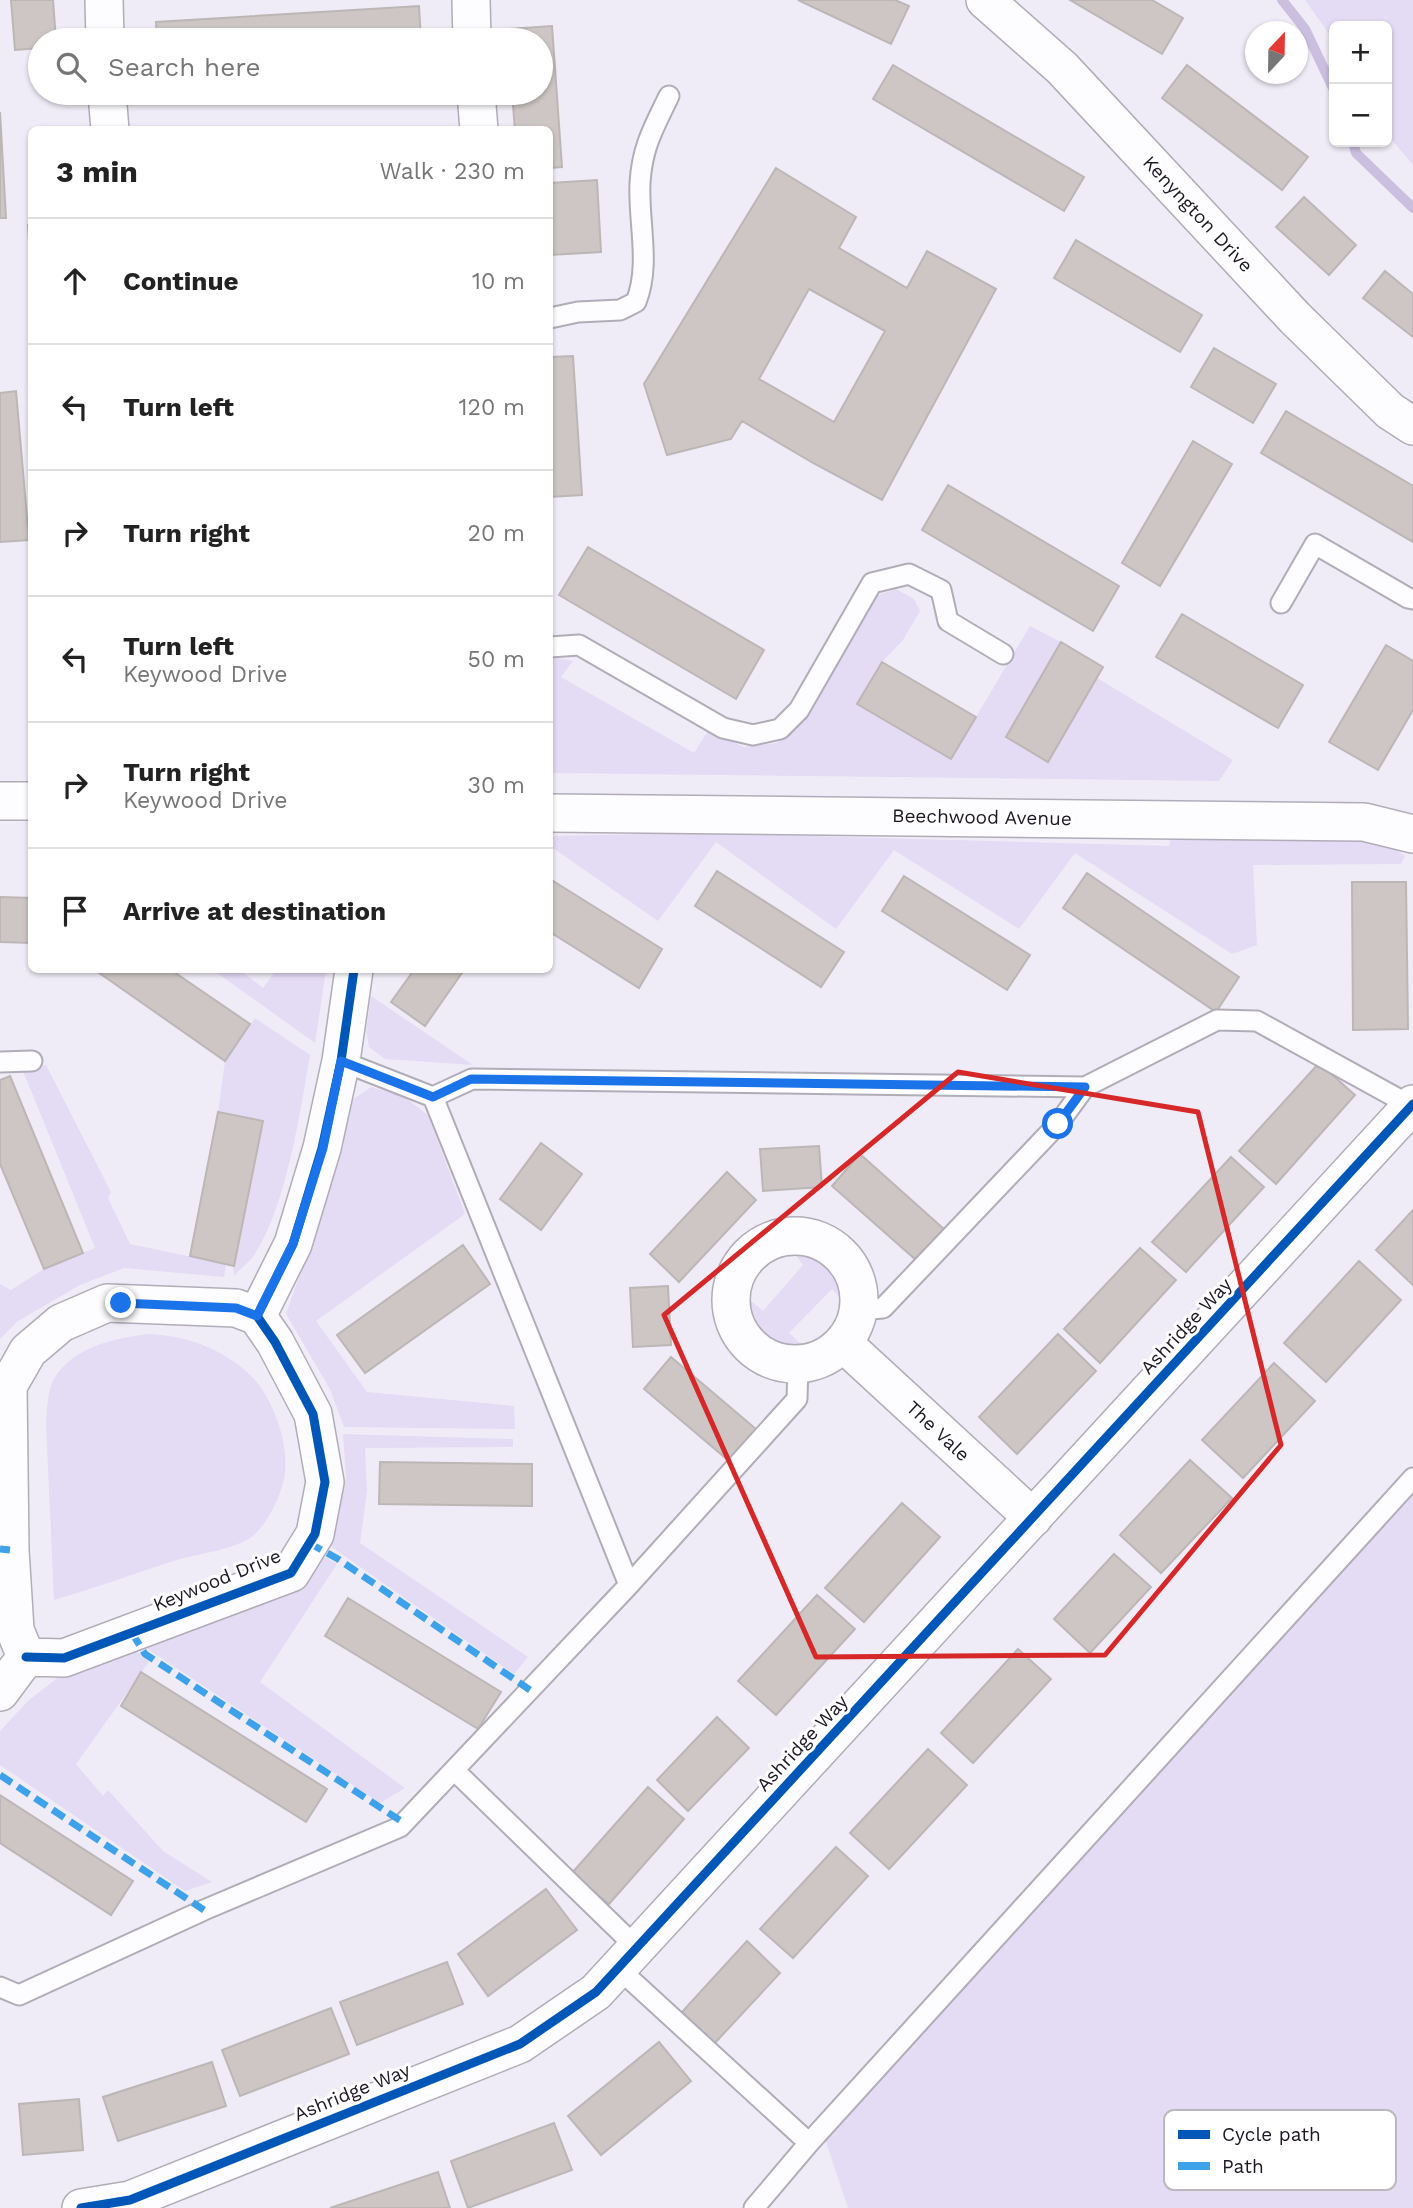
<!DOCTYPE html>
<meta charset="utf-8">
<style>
body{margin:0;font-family:"Work Sans",sans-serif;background:#f2f2f2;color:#222}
.controls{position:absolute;right:21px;top:21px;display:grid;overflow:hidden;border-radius:10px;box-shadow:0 2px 5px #0004}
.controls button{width:63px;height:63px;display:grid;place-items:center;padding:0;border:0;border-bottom:2px solid #e0e0e0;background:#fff;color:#222;font:35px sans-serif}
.compass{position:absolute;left:1245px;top:21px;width:63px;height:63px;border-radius:50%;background:#fff;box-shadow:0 2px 5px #0004;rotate:22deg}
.stop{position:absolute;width:21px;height:21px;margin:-16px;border:5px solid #1a73e8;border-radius:50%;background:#fff}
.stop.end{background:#1a73e8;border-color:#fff;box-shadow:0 2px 7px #0008}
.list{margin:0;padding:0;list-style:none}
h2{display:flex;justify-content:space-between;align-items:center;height:91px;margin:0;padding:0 28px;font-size:30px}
h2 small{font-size:23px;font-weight:400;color:#767676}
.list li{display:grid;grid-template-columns:46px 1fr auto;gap:21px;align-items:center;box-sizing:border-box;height:126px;padding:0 28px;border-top:2px solid #e0e0e0}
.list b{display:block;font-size:26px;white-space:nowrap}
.list p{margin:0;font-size:23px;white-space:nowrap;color:#767676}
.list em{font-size:23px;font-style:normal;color:#767676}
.icon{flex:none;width:38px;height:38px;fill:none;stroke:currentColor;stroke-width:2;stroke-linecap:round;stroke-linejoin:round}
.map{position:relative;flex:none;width:1413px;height:2208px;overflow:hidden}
.search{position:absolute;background:#fff;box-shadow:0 2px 5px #0004;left:28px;top:28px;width:525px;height:77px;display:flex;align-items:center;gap:18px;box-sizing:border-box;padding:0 24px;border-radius:38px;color:#767676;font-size:26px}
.panel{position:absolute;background:#fff;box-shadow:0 2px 5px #0004;left:28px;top:126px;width:525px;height:847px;border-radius:10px}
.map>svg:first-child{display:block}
.green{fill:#e4dbf4}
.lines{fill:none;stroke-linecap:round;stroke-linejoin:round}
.stream{stroke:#cbbfe0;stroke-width:10}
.building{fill:#cdc6c4;stroke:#bcb6b6;stroke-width:2;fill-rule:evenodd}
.service-casing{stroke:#b1adb8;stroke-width:23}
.minor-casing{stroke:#b1adb8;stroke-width:40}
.service{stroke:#fdfcfe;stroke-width:19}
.minor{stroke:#fdfcfe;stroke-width:37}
.quiet{stroke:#3da2ea;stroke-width:7;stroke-dasharray:14 7;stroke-linecap:butt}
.cycleway-casing{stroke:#fff;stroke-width:13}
.cycleway{stroke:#0057b8;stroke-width:9}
.route{stroke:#1a73e8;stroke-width:9}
.marked{fill:none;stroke:#d62828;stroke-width:5;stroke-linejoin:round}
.labels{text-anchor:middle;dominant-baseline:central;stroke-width:6;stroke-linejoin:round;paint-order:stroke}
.street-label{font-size:19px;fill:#1c1723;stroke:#fff}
.key{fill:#fff;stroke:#bbb9bd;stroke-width:2}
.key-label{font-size:19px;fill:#1c1723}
</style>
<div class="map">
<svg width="1413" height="2208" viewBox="0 0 1413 2208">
<rect width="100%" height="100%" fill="#f0ecf7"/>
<path class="green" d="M1305,0H1413V165L1387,134V26H1334V41Z
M896,589L914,599L920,611L903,640L882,662L951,759L1030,626L1061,642L1006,737L1048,762L1097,678L1233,760L1219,781L550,773V659L553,657L573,661L561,677L694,753L708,731L744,747L777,743L803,722L878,595Z
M700,833L1169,846L1171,836L1381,840L1405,856L1401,864L1253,865L1257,945L1232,954L1075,853L1019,929L894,850L836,929L716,842L658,921L550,846V836Z
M213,970H240L263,988L276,970H326L315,1043Z
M371,996L473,1065L385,1059L369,1047L366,1031Z
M255,1018L310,1055C300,1112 287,1203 256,1252C251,1261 241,1268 234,1276L218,1112L225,1061Z
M46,1065L111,1192L108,1198L130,1244L226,1264L224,1277L124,1268L80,1285L18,1321L0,1339V1284L11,1290L44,1269L95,1248L23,1071Z
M371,1087L403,1096L428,1115L465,1214L316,1321L367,1392L514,1406L515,1429L344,1427L330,1389L286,1314L324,1206L352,1100Z
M804,1250C832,1252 849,1274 843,1301L832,1289L789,1333L803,1346C783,1351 753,1340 749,1317C748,1312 750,1305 750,1300L763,1311L803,1265L795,1254Z
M149,1334C187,1336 222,1348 250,1375C272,1395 289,1443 285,1473C282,1494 270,1519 255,1534C242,1548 199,1554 180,1559C138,1572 96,1588 54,1600L46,1425C47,1410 47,1394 53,1381C70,1347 116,1338 149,1334Z
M343,1434L513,1439V1447L365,1448L367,1491L360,1543L528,1657L514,1674L330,1546L346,1477Z
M1413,1478V2208H848L822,2130Z
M321,1555L337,1564L260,1682L405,1788L380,1803L146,1648L287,1591Z
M133,1648L149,1662L76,1764L103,1796L108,1790L163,1851L212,1882L185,1891L0,1765V1731L29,1700L65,1672Z"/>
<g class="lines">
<path class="stream" d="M1282,0L1305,29L1334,90
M1353,142L1356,153L1413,208"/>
</g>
<path class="building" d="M11,0H53L56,40H40V48L15,50Z
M798,0H895L909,6L891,44Z
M1070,0H1152L1183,18L1162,54Z
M419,6L421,40H157L156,22Z
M552,26L562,167L550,168V130H515L512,93H541V40H509L508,29Z
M893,65L1084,177L1064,211L873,99Z
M1187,65L1308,157L1282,190L1162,98Z
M0,112L6,218H0Z
M776,168L856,217L839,248L907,288L927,251L996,289L882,500L813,463L742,421L731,439L667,455L644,384ZM809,289L885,331L834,422L759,379Z
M597,180L601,252L550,255V183Z
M1304,197L1356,245L1329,275L1276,227Z
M28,225H32V289Z
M1076,240L1202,315L1180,352L1054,278Z
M1385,271L1413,294V337L1363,298Z
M1214,348L1276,384L1253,423L1191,387Z
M573,356L582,495L550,497V357Z
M16,391L29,540L0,542V393Z
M1286,411L1413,486V542L1261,453Z
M1193,441L1232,464L1160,586L1122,563Z
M948,485L1119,586L1093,631L922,530Z
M588,547L764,650L736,699L559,595Z
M1182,614L1303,685L1278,728L1156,657Z
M1061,642L1103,667L1048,762L1006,737Z
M1386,645L1413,661V710L1378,770L1329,742Z
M882,662L976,717L951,759L857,704Z
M717,871L844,952L821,987L695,906Z
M1087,873L1239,977L1216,1012L1063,908Z
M904,876L1030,955L1007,990L882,911Z
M550,879L662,949L639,988L550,932Z
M1352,882H1406L1408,1029L1353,1030Z
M0,897L32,898V943L0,942Z
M95,970H171L250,1024L225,1061Z
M414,970H464L425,1026L391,1002Z
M1319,1063L1355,1095L1276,1184L1239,1151Z
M10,1076L83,1253L44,1269L0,1164V1080Z
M218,1112L263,1121L234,1266L190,1256Z
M541,1143L582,1174L541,1230L500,1199Z
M819,1146L822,1187L763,1191L760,1149Z
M860,1154L944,1229L916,1260L832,1186Z
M1231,1157L1264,1187L1186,1272L1152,1242Z
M727,1172L756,1200L679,1282L650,1254Z
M1413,1210V1285L1376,1250Z
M463,1245L490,1284L365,1373L337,1335Z
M1140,1248L1176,1280L1100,1363L1064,1329Z
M1359,1261L1401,1300L1326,1382L1284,1343Z
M668,1286L671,1345L633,1347L630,1288Z
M1058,1334L1096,1371L1017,1454L979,1417Z
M671,1357L756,1429L729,1461L644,1389Z
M1274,1363L1315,1401L1243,1478L1202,1440Z
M1190,1460L1232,1498L1161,1573L1120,1535Z
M380,1462L532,1464V1506L379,1504Z
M902,1503L940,1537L864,1622L825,1588Z
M1114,1554L1151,1587L1090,1653L1054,1619Z
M817,1595L855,1629L776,1715L738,1681Z
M348,1598L501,1692L478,1729L325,1636Z
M1018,1649L1051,1679L973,1763L941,1733Z
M141,1672L327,1789L306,1822L121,1706Z
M717,1717L749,1748L688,1811L657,1780Z
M928,1749L967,1785L889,1869L850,1833Z
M648,1787L684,1819L609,1904L572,1873Z
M0,1795L133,1881L111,1915L0,1843Z
M836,1847L868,1876L793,1958L760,1929Z
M546,1889L577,1930L488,1996L458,1954Z
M747,1941L780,1973L714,2044L682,2012Z
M447,1962L463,2004L357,2045L340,2002Z
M331,2008L349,2054L240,2096L222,2050Z
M659,2042L691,2081L601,2155L568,2116Z
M212,2062L226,2106L118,2141L103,2097Z
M79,2099L83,2150L23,2155L19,2104Z
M554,2123L572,2170L468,2208L451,2161Z
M438,2172L450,2208H330Z"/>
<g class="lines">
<defs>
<path id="service" d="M550,318L578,312L620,310L636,302C651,265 638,222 640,183C642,147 654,127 669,96
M1281,603L1315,544L1408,598L1413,599
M550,647L579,645L723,728L753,735L780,729L799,710L872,583L909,574L941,590L948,621L1003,654
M341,1061L433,1097L629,1585
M0,1062L32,1061
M433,1097L472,1079L1085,1087L1217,1020L1257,1021L1413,1107
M859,1310L883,1308L1058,1124L1085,1087
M454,1770L637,1948
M618,1968L809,2143
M0,1987L19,1995L204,1910L400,1827L629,1585L797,1399L798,1364
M754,2208L809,2143L1413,1478"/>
<path id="minor" d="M104,0L105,40
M471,0L472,40
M985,0L1062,68L1295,318L1390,411L1413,426
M107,93L110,130
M476,93L479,130
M0,801H32
M550,813L1364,822L1413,834
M731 1300a64 64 0 1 1 128 0a64 64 0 1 1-128 0Z
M843,1343L1033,1518
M26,1657L64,1658L291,1573L315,1534L325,1482L313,1414L275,1342L257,1316L293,1244L322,1148L341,1061L354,970
M0,1692L26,1657L15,1630L10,1550L8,1386L28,1351L61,1323L107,1303L236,1308L257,1316
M81,2208L130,2200L520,2044L596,1992L1413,1104"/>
</defs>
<use href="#service" class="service-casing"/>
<use href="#minor" class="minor-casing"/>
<use href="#service" class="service"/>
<use href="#minor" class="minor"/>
<path class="quiet" d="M309,1543L338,1559L530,1690
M0,1549L10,1550
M132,1633L145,1654L404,1823
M0,1775L204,1910"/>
<defs>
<path id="cycleway" d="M26,1657L64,1658L291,1573L315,1534L325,1482L313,1414L275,1342L257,1316L293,1244L322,1148L341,1061L354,970
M81,2208L130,2200L520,2044L596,1992L1413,1104"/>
</defs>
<use href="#cycleway" class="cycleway-casing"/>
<use href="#cycleway" class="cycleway"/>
</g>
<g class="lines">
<path class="route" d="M121,1303L236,1308L257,1316L293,1244L323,1148L341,1061L433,1097L471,1079L1085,1087L1058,1124"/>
</g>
<path class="marked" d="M958,1072L1198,1112L1281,1445L1105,1655L816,1657L664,1315Z"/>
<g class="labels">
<g class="street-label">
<text transform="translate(1198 214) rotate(47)">Kenyngton Drive</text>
<text transform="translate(982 817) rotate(1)">Beechwood Avenue</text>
<text transform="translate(1186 1326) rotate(-47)">Ashridge Way</text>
<text transform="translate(938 1431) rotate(43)">The Vale</text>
<text transform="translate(217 1580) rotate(-22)">Keywood Drive</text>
<text transform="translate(802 1743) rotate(-47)">Ashridge Way</text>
<text transform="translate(352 2092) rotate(-22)">Ashridge Way</text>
</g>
</g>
<rect x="1164" y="2110" width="232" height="80" rx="10" class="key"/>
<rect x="1178" y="2130" width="32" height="9" fill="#0057b8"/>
<rect x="1178" y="2162" width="32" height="8" fill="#3da2ea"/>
<g class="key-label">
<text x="1222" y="2141">Cycle path</text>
<text x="1222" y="2173">Path</text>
</g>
</svg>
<div class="controls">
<button>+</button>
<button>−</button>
</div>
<svg class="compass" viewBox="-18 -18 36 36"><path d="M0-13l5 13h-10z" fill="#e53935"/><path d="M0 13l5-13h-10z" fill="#767676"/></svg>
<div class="stop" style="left:1058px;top:1124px"></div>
<div class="stop end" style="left:121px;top:1303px"></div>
<div class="search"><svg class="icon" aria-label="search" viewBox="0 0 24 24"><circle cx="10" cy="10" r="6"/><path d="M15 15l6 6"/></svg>Search here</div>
<section class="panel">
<h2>3 min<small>Walk · 230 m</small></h2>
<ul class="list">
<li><svg class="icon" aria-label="ahead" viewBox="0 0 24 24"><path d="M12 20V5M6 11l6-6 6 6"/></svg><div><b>Continue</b></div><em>10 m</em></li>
<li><svg class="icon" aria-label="left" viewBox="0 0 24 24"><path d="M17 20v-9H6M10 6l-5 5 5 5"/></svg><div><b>Turn left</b></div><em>120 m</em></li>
<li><svg class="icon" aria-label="right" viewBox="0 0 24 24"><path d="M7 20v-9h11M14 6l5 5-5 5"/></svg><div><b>Turn right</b></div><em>20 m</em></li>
<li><svg class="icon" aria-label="left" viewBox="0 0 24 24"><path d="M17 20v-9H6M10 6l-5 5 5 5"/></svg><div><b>Turn left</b><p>Keywood Drive</p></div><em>50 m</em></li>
<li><svg class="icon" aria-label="right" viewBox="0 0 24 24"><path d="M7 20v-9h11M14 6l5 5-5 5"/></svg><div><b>Turn right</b><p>Keywood Drive</p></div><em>30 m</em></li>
<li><svg class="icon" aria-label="arrive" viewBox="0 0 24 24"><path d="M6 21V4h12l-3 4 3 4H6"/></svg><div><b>Arrive at destination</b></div></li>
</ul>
</section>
</div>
